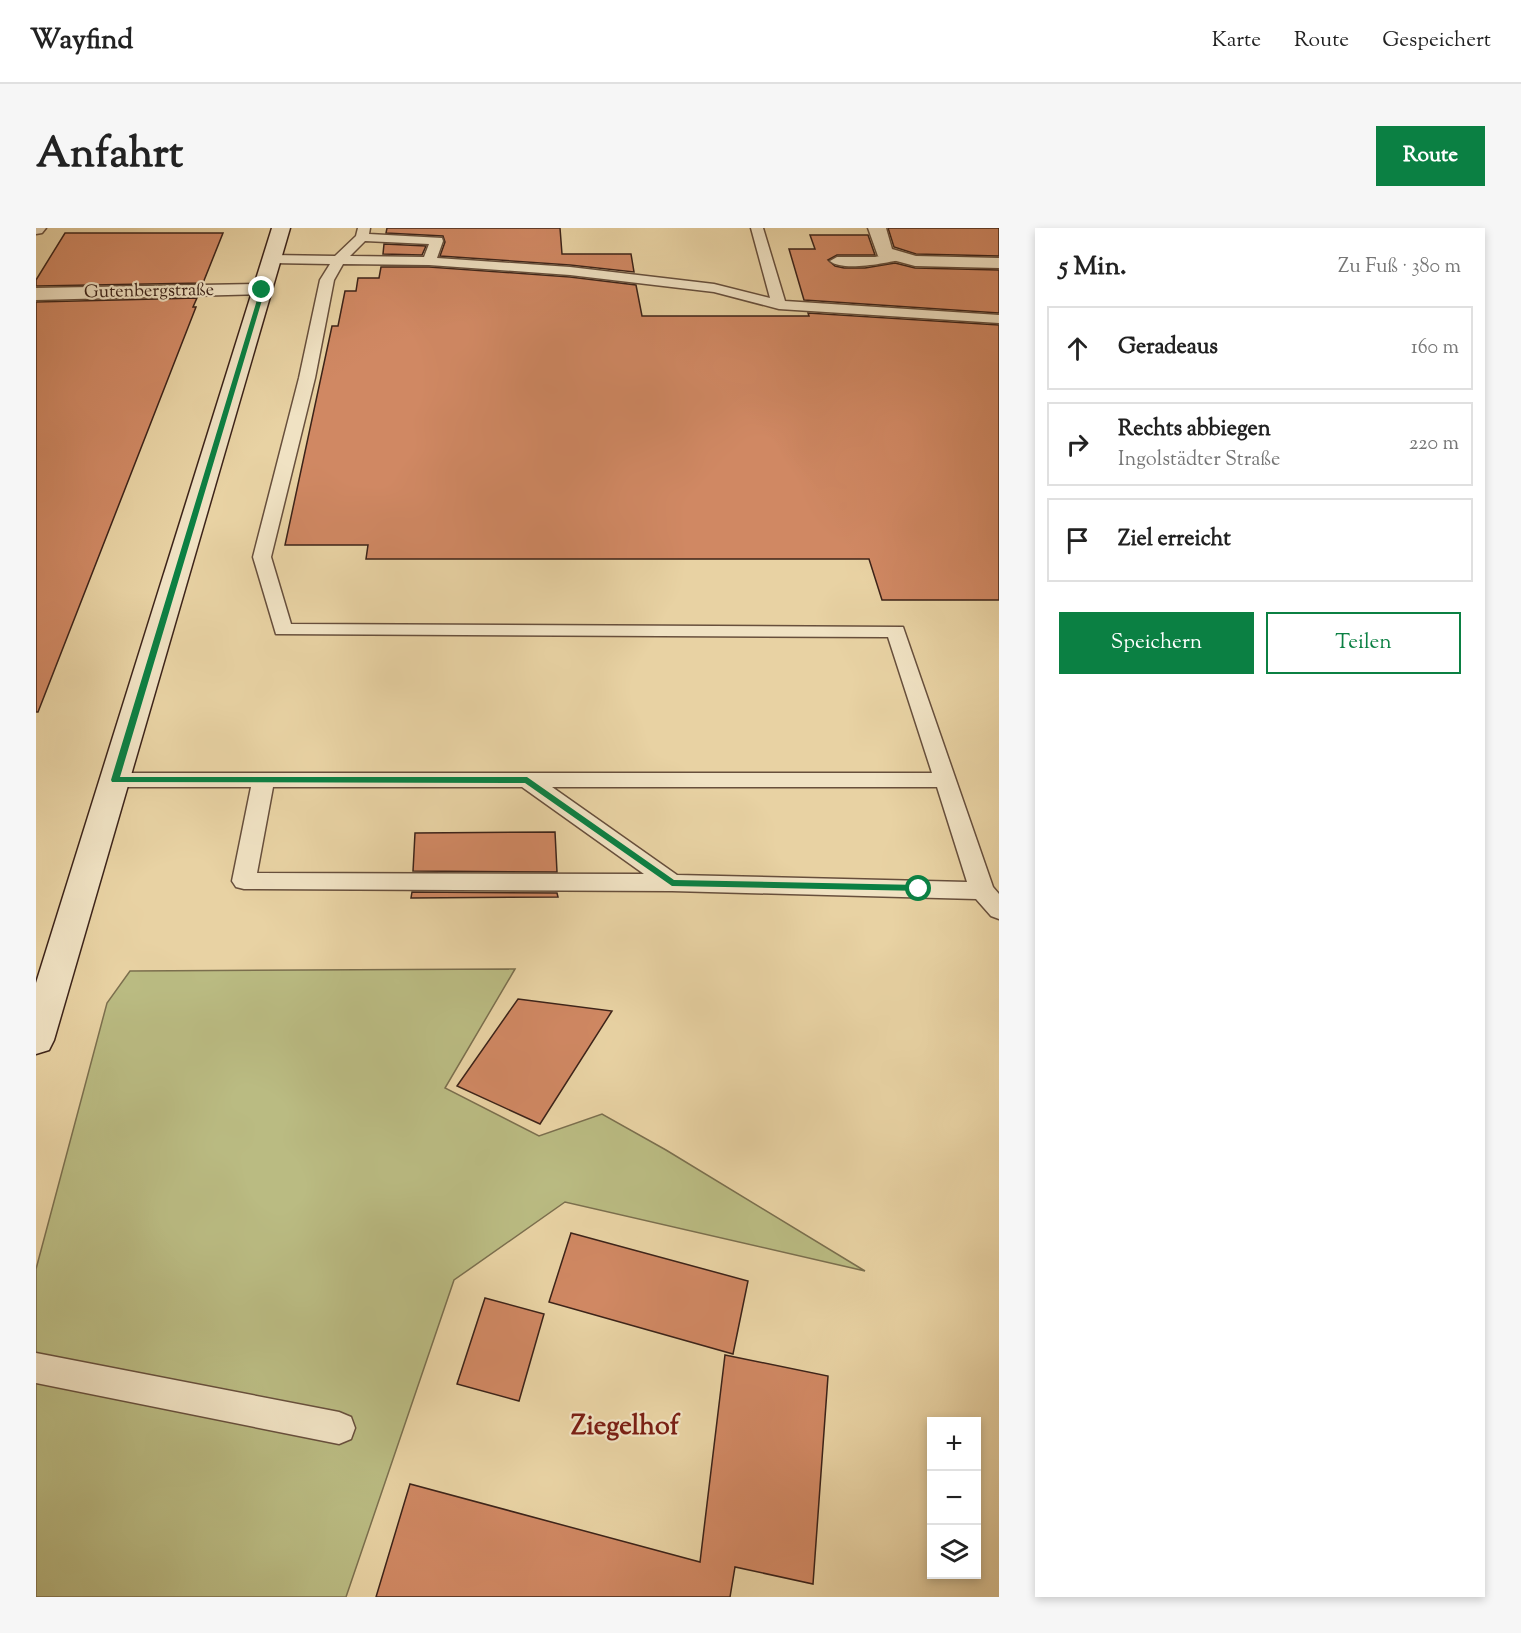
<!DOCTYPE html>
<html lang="de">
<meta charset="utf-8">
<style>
body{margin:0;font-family:"Sorts Mill Goudy",serif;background:#f6f6f6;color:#222}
.controls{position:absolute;right:18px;bottom:18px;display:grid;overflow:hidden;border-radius:0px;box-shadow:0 3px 9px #0003}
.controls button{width:54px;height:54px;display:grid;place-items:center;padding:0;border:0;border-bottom:2px solid #e0e0e0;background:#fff;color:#222;font:30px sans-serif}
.stop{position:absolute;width:18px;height:18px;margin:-14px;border:4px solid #0b8043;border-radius:50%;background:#fff}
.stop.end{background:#0b8043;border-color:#fff;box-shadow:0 2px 6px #0008}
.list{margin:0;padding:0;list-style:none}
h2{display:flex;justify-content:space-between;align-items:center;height:78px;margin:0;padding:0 24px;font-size:26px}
h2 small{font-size:20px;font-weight:400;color:#767676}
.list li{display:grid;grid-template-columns:39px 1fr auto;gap:18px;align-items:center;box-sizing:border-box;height:84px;margin:0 12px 12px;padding:0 12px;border:2px solid #e0e0e0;border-radius:0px}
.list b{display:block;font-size:22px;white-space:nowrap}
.list p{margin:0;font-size:20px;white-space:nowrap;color:#767676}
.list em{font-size:20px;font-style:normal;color:#767676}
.actions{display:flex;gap:12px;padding:18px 24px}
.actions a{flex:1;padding:14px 0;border:2px solid #0b8043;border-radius:0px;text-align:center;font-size:21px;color:#0b8043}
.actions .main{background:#0b8043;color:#fff}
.icon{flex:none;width:33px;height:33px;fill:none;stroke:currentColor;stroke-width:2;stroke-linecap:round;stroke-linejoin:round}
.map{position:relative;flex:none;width:963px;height:1369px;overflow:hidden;border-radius:0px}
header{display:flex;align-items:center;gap:36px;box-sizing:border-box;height:84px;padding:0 30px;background:#fff;border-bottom:2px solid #e0e0e0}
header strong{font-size:28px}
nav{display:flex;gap:33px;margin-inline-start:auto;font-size:21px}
.intro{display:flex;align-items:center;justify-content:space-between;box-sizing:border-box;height:144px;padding:0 36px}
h1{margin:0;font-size:42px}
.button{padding:15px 27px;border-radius:0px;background:#0b8043;color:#fff;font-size:21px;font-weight:700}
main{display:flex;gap:36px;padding:0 36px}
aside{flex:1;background:#fff;border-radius:0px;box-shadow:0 3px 9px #0003}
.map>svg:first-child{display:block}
.green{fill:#babb82;stroke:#7b6f4e;stroke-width:1.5}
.building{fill:#d08863;stroke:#3c2319;stroke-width:1.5}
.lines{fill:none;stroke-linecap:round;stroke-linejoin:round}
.lane-casing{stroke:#674f3c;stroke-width:3}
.street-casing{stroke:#674f3c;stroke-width:3}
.secondary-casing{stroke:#3c2319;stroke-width:3}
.lane{fill:#f0e2c3;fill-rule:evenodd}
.street{fill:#f0e2c3;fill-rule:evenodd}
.secondary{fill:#f0e2c3;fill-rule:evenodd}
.route{fill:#0b8043}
.labels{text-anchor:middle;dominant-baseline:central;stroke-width:4.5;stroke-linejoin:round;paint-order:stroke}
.far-street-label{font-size:18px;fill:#3c2319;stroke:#f0e2c3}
.near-neighbourhood-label{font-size:27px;font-weight:bold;fill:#7a1f14;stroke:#f0e2c3}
</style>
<header>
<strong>Wayfind</strong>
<nav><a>Karte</a><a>Route</a><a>Gespeichert</a></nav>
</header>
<div class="intro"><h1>Anfahrt</h1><a class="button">Route</a></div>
<main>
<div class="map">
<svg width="963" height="1369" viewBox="0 0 963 1369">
<rect width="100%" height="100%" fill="#e8d2a3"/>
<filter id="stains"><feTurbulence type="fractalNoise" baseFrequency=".00333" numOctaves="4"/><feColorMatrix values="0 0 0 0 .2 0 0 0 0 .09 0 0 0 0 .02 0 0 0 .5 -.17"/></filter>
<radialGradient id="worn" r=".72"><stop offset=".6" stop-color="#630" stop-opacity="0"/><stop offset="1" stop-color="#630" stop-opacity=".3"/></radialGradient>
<path class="green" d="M479,741L409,860L503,908L566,886L630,922L829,1043L529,974L418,1052L310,1369H0V1041L71,775L94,743Z"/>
<path class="building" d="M351,0H524L526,26H595L598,44L534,37L404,28L409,14L407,8L350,5Z
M852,0H963V28L880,26L858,19Z
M29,5H187L167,55L0,58V52Z
M774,7H832L839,27H801L792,32L799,38L808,40H829L859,35L879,40L963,42V85L768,72L753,21H779Z
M348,16L390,18L386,27L347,26Z
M345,39H393L534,49L600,57L606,88H773L772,85L963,97V372H846L833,331H330L332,317H249L296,98H302L309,63H320L322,50H343Z
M161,70L157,79H160L2,484H0V74Z
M519,604L521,644L377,643L379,605Z
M376,664L521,665L522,669L375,670Z
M482,771L576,783L504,896L421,858Z
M535,1005L712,1053L697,1126L513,1074Z
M449,1070L508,1086L483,1173L421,1156Z
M689,1127L792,1148L777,1356L699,1339L694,1369H340L374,1256L664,1334Z"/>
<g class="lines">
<defs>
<path id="lane" d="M322,0H334L333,6L406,10L407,13L401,30L534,39L678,56L734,70L715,0H727L749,73L963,87V95L743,81L678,64L534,47L393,37L307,36L298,52L279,150L235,329L255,396L867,399L957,659L963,666V691L955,688L940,671L636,663L208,661L200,659L196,653L215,559H79L71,557L68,552L71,547L79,545H896L852,409L240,406L217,329L263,150L284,52L294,36L236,35L229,31L236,27L299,28L320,8ZM329,13L393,16L388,29L314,28ZM237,559H486L608,646L221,645ZM516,559H901L931,654L641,647Z
M862,24L867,25L869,28L867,31C851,35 806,44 794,33L801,29H839Z
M0,1125L303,1184L315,1189L319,1200L315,1211L303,1216L0,1155Z"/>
<path id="street" d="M0,0H10L6,5L0,6Z
M832,0H850L856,21L880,28L963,30V40L879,38L842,28Z
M226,56L233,58L235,62L233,66L0,72V60Z"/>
<path id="secondary" d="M236,0H254L18,812L13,822L0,826V755Z"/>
</defs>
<use href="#lane" class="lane-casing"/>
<use href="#street" class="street-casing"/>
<use href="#secondary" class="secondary-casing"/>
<use href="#lane" class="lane"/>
<use href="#street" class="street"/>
<use href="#secondary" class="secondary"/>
</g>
<path class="route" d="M226,61L229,62L84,549H491L638,652L883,657L887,658V663L636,658L489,555L76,554L75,552L224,62Z"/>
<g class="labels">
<g class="far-street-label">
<text transform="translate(113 64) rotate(-1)">Gutenbergstraße</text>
</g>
<g class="near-neighbourhood-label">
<text x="589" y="1199">Ziegelhof</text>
</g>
</g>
<rect width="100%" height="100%" filter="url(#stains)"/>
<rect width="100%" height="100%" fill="url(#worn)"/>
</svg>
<div class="controls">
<button>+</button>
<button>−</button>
<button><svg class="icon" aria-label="layers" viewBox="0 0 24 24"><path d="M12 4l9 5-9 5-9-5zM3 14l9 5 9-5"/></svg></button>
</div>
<div class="stop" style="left:883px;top:661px"></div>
<div class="stop end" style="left:226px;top:62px"></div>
</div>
<aside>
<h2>5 Min.<small>Zu Fuß · 380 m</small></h2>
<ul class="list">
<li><svg class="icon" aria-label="ahead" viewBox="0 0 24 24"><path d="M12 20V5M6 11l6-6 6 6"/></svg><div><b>Geradeaus</b></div><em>160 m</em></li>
<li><svg class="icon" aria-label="right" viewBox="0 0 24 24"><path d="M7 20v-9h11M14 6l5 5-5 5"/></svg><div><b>Rechts abbiegen</b><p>Ingolstädter Straße</p></div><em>220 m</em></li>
<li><svg class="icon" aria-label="arrive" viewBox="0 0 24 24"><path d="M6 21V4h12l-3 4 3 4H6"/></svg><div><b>Ziel erreicht</b></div></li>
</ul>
<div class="actions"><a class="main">Speichern</a><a>Teilen</a></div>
</aside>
</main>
